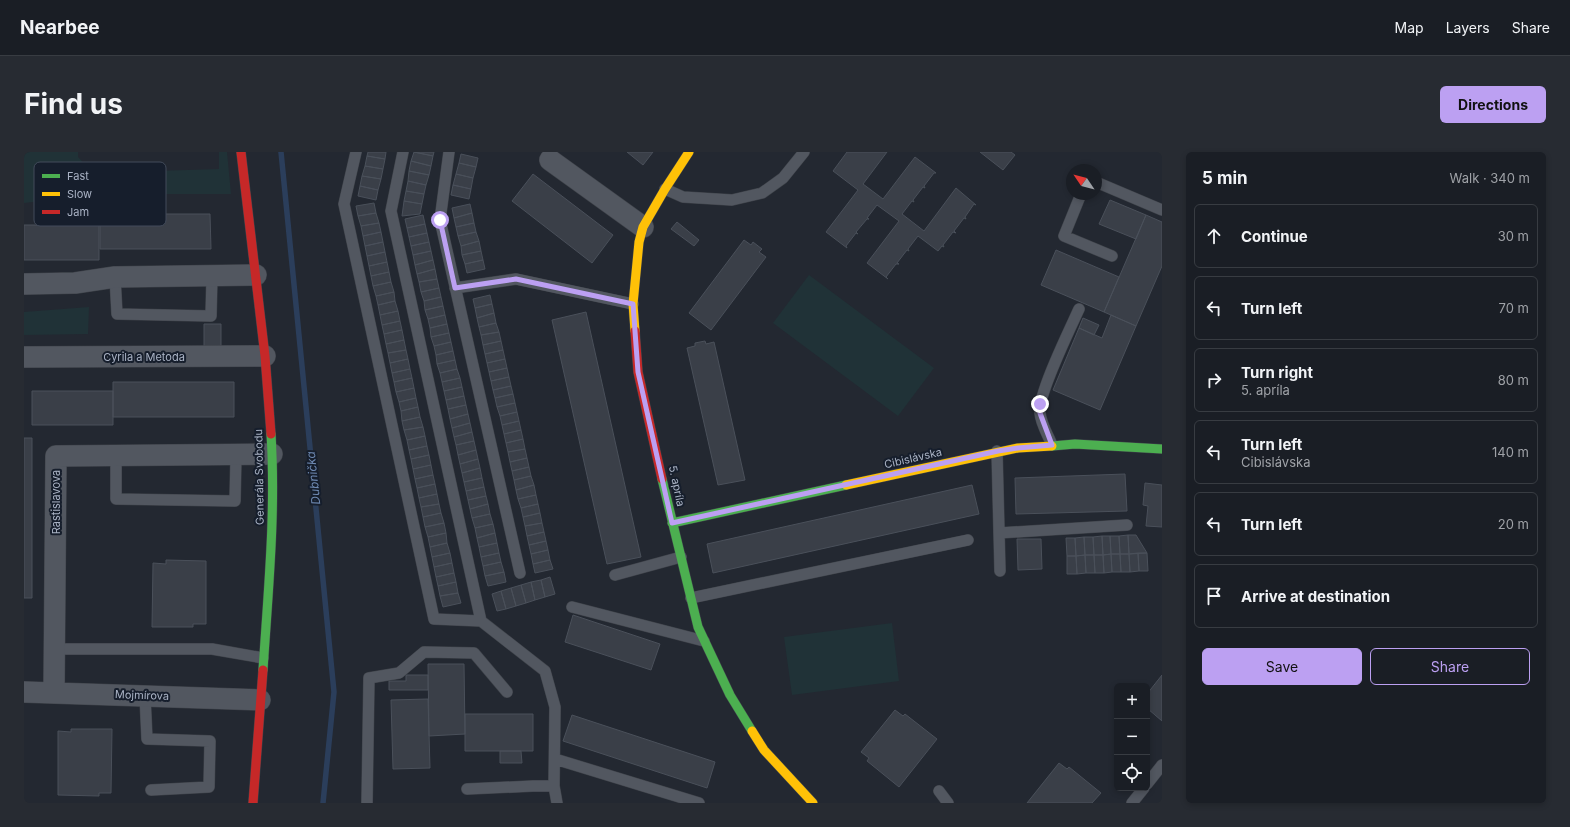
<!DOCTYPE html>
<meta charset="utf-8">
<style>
body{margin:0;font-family:Inter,sans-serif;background:#272b32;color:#f1f3f6}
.controls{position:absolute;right:12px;bottom:12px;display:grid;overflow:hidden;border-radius:6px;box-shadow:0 2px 6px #0003}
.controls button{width:36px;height:36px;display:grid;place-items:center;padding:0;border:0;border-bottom:1px solid #383c42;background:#1a1e25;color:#f1f3f6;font:20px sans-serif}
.compass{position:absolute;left:1042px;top:12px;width:36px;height:36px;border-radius:50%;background:#1a1e25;box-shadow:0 2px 6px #0003;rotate:305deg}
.stop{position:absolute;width:12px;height:12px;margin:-9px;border:3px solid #bca0f2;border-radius:50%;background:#fff}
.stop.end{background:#bca0f2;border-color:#fff;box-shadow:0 1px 4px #0008}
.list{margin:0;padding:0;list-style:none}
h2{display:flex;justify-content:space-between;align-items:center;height:52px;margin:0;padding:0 16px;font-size:17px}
h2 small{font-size:13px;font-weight:400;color:#9fa2a7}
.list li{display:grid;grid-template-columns:26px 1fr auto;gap:12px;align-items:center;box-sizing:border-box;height:64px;margin:0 8px 8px;padding:0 8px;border:1px solid #383c42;border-radius:6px}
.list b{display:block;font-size:15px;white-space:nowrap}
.list p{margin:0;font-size:13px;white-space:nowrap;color:#9fa2a7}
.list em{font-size:13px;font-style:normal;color:#9fa2a7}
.actions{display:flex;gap:8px;padding:12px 16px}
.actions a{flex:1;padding:9px 0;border:1px solid #bca0f2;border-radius:6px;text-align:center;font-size:14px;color:#bca0f2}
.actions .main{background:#bca0f2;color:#111}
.icon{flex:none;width:22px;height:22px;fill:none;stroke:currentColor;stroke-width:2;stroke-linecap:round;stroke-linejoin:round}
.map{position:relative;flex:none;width:1138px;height:651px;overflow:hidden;border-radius:6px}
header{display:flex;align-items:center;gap:24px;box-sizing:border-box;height:56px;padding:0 20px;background:#1a1e25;border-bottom:1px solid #383c42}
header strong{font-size:19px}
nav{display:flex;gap:22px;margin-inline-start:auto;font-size:14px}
.intro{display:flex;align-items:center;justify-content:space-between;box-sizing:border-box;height:96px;padding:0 24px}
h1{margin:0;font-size:28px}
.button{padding:10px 18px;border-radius:6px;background:#bca0f2;color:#111;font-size:14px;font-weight:700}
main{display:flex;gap:24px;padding:0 24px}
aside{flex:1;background:#1a1e25;border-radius:6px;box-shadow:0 2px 6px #0003}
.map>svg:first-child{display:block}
.green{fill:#203237}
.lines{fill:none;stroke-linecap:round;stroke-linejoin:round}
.stream{stroke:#2b3e5b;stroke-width:5.5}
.building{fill:#3a3f48;stroke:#4a505a}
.lane-casing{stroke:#3f434a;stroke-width:12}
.street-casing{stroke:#3f434a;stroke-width:22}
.fast-casing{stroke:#3f434a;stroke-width:10}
.slow-casing{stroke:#3f434a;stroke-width:10}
.jam-casing{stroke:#3f434a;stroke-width:10}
.lane{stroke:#525760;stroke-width:11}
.street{stroke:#525760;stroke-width:21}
.fast{stroke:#4caf50;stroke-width:9}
.slow{stroke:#ffc107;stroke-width:9}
.jam{stroke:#c62828;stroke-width:9}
.route{stroke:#bca0f2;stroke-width:5}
.labels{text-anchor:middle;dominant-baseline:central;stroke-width:4;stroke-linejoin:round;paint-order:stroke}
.street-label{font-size:11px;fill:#aab3c5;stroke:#161e2c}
.water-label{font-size:12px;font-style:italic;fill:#6e89b2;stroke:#161e2c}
.key{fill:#161e2c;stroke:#424b5a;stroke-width:1}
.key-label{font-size:11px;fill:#aab3c5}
</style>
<header>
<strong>Nearbee</strong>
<nav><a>Map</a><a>Layers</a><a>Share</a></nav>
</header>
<div class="intro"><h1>Find us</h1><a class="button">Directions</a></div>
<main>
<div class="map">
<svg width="1138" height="651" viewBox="0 0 1138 651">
<rect width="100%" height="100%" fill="#232831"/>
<path class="green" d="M0,0H54V5L69,21L195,17V0H203L207,42H77L0,51Z
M785,123L910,216L874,264L749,171Z
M65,155L64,182L0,183V160Z
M868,471L875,529L768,543L760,485Z"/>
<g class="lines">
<path class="stream" d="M257,0L310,540L299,651"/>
</g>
<path class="building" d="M344,0H362L361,7L343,4Z
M390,0H410L409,4Z
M390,0L409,4L407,14L387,9Z
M603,0H629L619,13Z
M823,0H863L839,32L859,47L891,5L912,21H910L900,34L901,36L899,35L889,48L890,50L888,49L878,62L900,79L932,36L952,53L950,52L941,65L942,67L940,66L930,79L932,81L929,80L919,93L920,95L918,94L914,99L894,84L884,97L885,99L883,98L873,111L875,112H872L862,125L864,127L843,111L875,69L853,53L843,66L845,67H843L832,80L834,82L832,81L822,94L823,96L802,80L834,38L809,19Z
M956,0H987L991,3L979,18Z
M437,2L454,6L452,15L435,11Z
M343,4L361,7L359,17L341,14Z
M387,9L407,14L405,23L385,19Z
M435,11L452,15L449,26L432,22Z
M341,14L359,17L357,27L338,24Z
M385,19L405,23L402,33L384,29Z
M432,22L449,26L447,37L429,33Z
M509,22L589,83L568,111L488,49Z
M338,24L357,27L354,38L336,34Z
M384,29L402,33L400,42L382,39Z
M429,33L447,37L445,47L427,43Z
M336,34L354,38L352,48L334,44Z
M382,39L400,42L398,52L380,49Z
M1086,48L1122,63L1112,87L1075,72Z
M380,49L398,52L396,62L378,64Z
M350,51L352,61L334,64L332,54Z
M446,52L448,61L430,66L428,56Z
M352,61L355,71L337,74L334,64Z
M448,61L450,71L432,75L430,66Z
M76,62H186L187,97H76Z
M399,63L401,72L383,76L381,67Z
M1122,63L1138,70V114L1112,174L1080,160Z
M653,70L675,88L670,94L647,77Z
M355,71L357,80L339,84L337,74Z
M450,71L452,80L434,84L432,75Z
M401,72L403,81L385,85L383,76Z
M0,73H75V108H0Z
M357,80L359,90L341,94L339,84Z
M452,80L455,89L437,94L434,84Z
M403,81L405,90L387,94L385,85Z
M720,88L727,93L729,90L738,97L735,100L742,105L687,178L665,161Z
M455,89L457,99L438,103L437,94Z
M359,90L361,100L343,104L341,94Z
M405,90L407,99L389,103L387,94Z
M1032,98L1095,125L1080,160L1017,133Z
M407,99L409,108L391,113L389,103Z
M457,99L459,108L441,112L438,103Z
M361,100L363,110L345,114L343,104Z
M409,108L411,117L393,122L391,113Z
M459,108L461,117L443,121L441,112Z
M363,110L365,120L347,124L345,114Z
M411,117L413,127L395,130L393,122Z
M365,120L367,130L349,134L347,124Z
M413,127L415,136L397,140L395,130Z
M367,130L370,140L352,144L349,134Z
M415,136L417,145L400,149L397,140Z
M370,140L371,149L354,153L352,144Z
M466,143L468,152L451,156L449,147Z
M417,145L419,154L401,158L400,149Z
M371,149L374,159L356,163L354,153Z
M468,152L470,161L453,166L451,156Z
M419,154L421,163L404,167L401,158Z
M374,159L376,169L358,173L356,163Z
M562,160L617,405L583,412L528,168Z
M470,161L472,171L455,175L453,166Z
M421,163L423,172L406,176L404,167Z
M1087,163L1112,174L1076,258L1029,238L1055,176L1078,186Z
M1059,166L1075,173L1070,183L1055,176Z
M376,169L378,178L360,182L358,173Z
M472,171L475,180L457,183L455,175Z
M180,172H197V195H180Z
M423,172L425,181L407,185L406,176Z
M378,178L380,188L362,192L360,182Z
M475,180L477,189L459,193L457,183Z
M425,181L427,190L410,194L407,185Z
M380,188L382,198L364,201L362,192Z
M477,189L479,198L461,202L459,193Z
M681,189L682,192L690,190L721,328L694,333L663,196L671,194V191Z
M427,190L429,199L412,203L410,194Z
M382,198L384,207L366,211L364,201Z
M479,198L481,207L463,211L461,202Z
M429,199L431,208L413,212L412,203Z
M384,207L386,217L368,221L366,211Z
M481,207L483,216L465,220L463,211Z
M431,208L433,217L416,221L413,212Z
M483,216L485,225L467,229L465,220Z
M386,217L388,226L370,230L368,221Z
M433,217L436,226L418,230L416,221Z
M485,225L487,234L469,238L467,229Z
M388,226L390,236L372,240L370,230Z
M436,226L438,235L420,239L418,230Z
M89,230H210V265H89Z
M487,234L489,242L471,246L469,238Z
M438,235L440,244L422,248L420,239Z
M390,236L392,246L375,250L372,240Z
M8,239H89V273H8Z
M489,242L491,251L473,255L471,246Z
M440,244L442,253L424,257L422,248Z
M392,246L394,255L377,259L375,250Z
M491,251L493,260L476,264L473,255Z
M442,253L444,262L426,267L424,257Z
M394,255L396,265L378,269L377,259Z
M493,260L495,269L478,273L476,264Z
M444,262L446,271L428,276L426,267Z
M396,265L399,275L380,278L378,269Z
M495,269L497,278L480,282L478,273Z
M446,271L448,280L430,285L428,276Z
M399,275L401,284L383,288L380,278Z
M497,278L499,287L482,291L480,282Z
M448,280L450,289L432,293L430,285Z
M401,284L403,294L385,298L383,288Z
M0,286H8V446H0Z
M499,287L501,297L484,300L482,291Z
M450,289L452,298L434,303L432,293Z
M403,294L405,303L387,307L385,298Z
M501,297L503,306L486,310L484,300Z
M452,298L454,307L436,312L434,303Z
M405,303L407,313L389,317L387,307Z
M503,306L505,315L488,319L486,310Z
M454,307L456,316L438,321L436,312Z
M407,313L409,323L391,327L389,317Z
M505,315L507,324L490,328L488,319Z
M456,316L458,326L440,330L438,321Z
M1101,322L1103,359L992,362L991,326Z
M409,323L411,332L393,336L391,327Z
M507,324L510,333L492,338L490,328Z
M458,326L460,335L442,339L440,330Z
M1121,331L1138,333V375L1122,374L1124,354L1119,353Z
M411,332L413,342L395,346L393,336Z
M510,333L512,343L494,347L492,338Z
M948,333L955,362L689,421L683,392Z
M460,335L462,344L444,348L442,339Z
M413,342L415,352L397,355L395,346Z
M512,343L514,352L497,356L494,347Z
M462,344L464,352L446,357L444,348Z
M415,352L417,361L399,365L397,355Z
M464,352L466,362L448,366L446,357Z
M514,352L516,361L499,365L497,356Z
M417,361L420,371L401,375L399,365Z
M516,361L518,371L501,374L499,365Z
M466,362L469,372L451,376L448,366Z
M420,371L422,381L404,385L401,375Z
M518,371L520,380L503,384L501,374Z
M469,372L471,381L453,386L451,376Z
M520,380L522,389L505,393L503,384Z
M422,381L423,391L406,395L404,385Z
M471,381L473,391L455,395L453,386Z
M1104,383L1105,402H1096L1095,384Z
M1104,383H1112L1123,401L1105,402Z
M1078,384H1086L1087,402L1079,403Z
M1078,384L1079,403H1070L1069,385Z
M1086,384H1095L1096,402H1087Z
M1060,385L1061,403L1052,404L1051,386Z
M1060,385H1069L1070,403H1061Z
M1042,386H1051L1052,404H1043Z
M993,387H1017L1018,417L994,418Z
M522,389L524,398L507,402L505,393Z
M423,391L426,401L408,405L406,395Z
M473,391L475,401L457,405L455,395Z
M524,398L526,408L509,412L507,402Z
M426,401L428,411L410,415L408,405Z
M475,401L477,410L459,414L457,405Z
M1114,401L1115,419L1106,420L1105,402Z
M1114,401H1123L1124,419H1115Z
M1087,402H1096L1097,420H1088Z
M1087,402L1088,420L1080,421L1079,403Z
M1096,402H1105L1106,420H1097Z
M1061,403H1070L1071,421H1062Z
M1061,403L1062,421L1053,422L1052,404Z
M1070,403H1079L1080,421H1071Z
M1043,404H1052L1053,422H1043Z
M142,408L182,409V472H169V475H128L129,411L142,412Z
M526,408L529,417L511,421L509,412Z
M477,410L480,420L461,424L459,414Z
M428,411L430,421L412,425L410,415Z
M480,420L482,430L464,434L461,424Z
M430,421L432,430L414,434L412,425Z
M526,425L531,442L521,445L517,428Z
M517,428L521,445L511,448L507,430Z
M432,430L434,441L416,444L414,434Z
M507,430L511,448L502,451L497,433Z
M497,433L502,451L492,454L487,436Z
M487,436L492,454L482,457L477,439Z
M477,439L482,457L473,459L468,442Z
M434,441L437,451L419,455L416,444Z
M549,463L636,492L627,518L541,490Z
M404,512H440L441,582L405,584Z
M382,523H404V538H365V529H382Z
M1138,523V569L1124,557L1125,555L1123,553V542Z
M404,547L406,616L369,617L367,548Z
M871,558L879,564L881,562L913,587L875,635L843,609L845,606L837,600Z
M441,562H509V599H441Z
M548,563L691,610L683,636L539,589Z
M47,577H88L87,641H75V644L34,643V579L47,580Z
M476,599H497L498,611H476Z
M1035,611L1043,617L1045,615L1077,641L1068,651H1003Z"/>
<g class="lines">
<defs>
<path id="lane" d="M332,0L320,52L410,467L457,469L521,519L531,555L530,634L533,651
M379,0L367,59L457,469
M425,0L416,68L496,421
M1072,30L1138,58
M641,37L659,45L708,48L738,41L759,26L780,0
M1057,42L1040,84L1088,104
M91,125L93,162L187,164L188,124
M431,136L492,127L609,152
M1028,293C1024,283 1017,272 1016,261C1013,244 1046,177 1055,157
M973,299L976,419
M92,303V347L211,349L212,304
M975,381L1103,373
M591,423L657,405
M667,446L944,388
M548,455L680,489
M31,497H188L239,506
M121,544L123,587L186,589L185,635L127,638
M531,607L675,651
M1123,632L1138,613
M443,637L509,634H530
M915,639L924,651
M343,651L345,526L375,521L400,500L450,501L483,540
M1108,651L1120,636"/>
<path id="street" d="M526,8L619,75
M0,132L51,131L91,125L232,123
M0,205L241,204
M0,540L236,548
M30,540L32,304L248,302"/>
<path id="fast" d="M1028,294L1051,292L1138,297
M638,327L674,475L706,543L728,579
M648,371L822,333
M239,518C244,440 252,361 247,282"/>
<path id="slow" d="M611,179L609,152L615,90L619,75L641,37L665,0
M822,333L994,296L1028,294
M728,579L740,598L789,651"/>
<path id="jam" d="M217,0L241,204L247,282
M611,179L614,220L638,327
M229,651L239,518"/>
</defs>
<use href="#lane" class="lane-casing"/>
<use href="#street" class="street-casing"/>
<use href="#fast" class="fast-casing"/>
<use href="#slow" class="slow-casing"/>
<use href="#jam" class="jam-casing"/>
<use href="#lane" class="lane"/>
<use href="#street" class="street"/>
<use href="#fast" class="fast"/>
<use href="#slow" class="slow"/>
<use href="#jam" class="jam"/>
</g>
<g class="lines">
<path class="route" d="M416,68L431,136L492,127L609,152L614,220L648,371L974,299L994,296L1028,293L1016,261V252"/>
</g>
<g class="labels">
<g class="street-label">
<text x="120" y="205">Cyrila a Metoda</text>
<text transform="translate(889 306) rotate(-13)">Cibislávska</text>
<text transform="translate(235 325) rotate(-91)">Generála Svobodu</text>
<text transform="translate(653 334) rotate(78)">5. apríla</text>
<text transform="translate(32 350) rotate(-90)">Rastislavova</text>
<text transform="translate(118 543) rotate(2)">Mojmírova</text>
</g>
<g class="water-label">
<text transform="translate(289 326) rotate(-96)">Dubnička</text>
</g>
</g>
<rect x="10" y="10" width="132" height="64" rx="6" class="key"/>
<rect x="18" y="22" width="18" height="4" fill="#4caf50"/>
<rect x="18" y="40" width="18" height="4" fill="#ffc107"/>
<rect x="18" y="58" width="18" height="4" fill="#c62828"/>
<g class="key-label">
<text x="43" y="28">Fast</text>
<text x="43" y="46">Slow</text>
<text x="43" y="64">Jam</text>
</g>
</svg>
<div class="controls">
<button>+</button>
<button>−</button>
<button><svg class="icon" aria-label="locate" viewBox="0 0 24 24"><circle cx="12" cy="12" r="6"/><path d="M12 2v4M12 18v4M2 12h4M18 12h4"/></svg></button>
</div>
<svg class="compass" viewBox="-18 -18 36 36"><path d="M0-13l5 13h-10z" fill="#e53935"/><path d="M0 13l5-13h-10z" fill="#9fa2a7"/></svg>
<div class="stop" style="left:416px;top:68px"></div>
<div class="stop end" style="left:1016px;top:252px"></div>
</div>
<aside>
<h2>5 min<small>Walk · 340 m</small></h2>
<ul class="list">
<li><svg class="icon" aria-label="ahead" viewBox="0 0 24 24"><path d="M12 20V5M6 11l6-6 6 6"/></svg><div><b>Continue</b></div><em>30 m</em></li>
<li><svg class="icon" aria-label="left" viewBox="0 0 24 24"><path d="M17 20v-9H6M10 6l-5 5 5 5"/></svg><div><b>Turn left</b></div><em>70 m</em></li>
<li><svg class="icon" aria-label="right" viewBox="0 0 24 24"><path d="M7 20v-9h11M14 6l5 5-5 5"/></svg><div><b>Turn right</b><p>5. apríla</p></div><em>80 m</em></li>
<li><svg class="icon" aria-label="left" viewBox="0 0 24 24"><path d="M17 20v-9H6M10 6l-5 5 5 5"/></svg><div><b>Turn left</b><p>Cibislávska</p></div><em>140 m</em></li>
<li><svg class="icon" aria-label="left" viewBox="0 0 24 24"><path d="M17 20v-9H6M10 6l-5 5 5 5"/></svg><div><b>Turn left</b></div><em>20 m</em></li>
<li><svg class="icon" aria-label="arrive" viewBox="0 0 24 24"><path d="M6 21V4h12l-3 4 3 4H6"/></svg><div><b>Arrive at destination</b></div></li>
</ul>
<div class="actions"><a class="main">Save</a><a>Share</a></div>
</aside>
</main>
